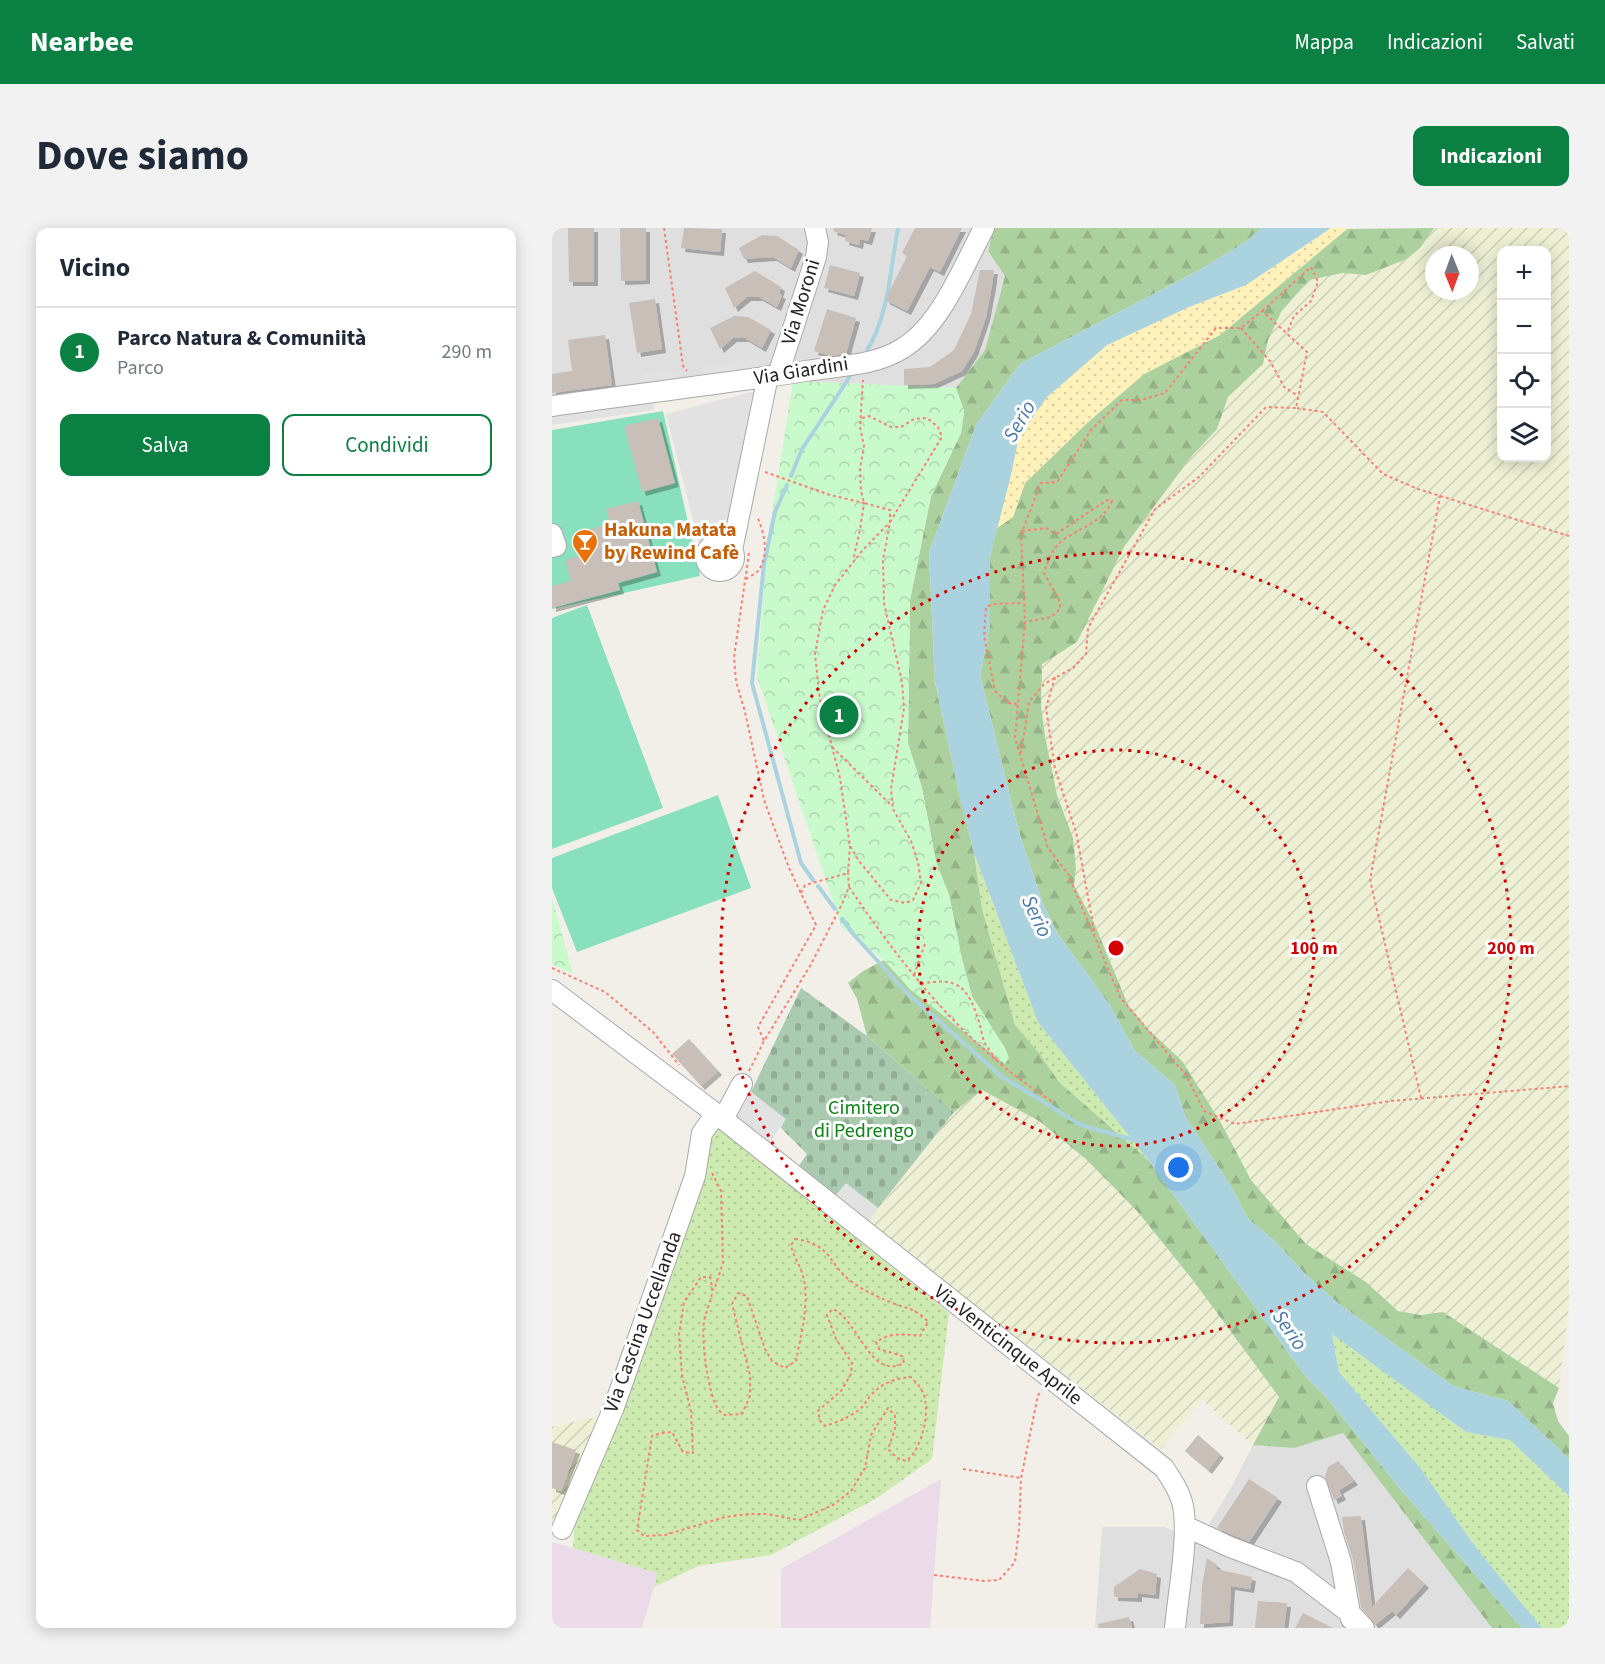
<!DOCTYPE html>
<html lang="it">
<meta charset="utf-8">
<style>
body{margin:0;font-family:"Source Sans 3",sans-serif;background:#f2f2f3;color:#1f2937}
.controls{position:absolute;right:18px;top:18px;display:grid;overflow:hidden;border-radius:12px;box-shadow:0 3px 15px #0003}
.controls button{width:54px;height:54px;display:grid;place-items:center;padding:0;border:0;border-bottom:2px solid #e0e1e3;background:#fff;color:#1f2937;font:30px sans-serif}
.compass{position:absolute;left:873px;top:18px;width:54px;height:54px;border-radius:50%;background:#fff;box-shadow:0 3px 15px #0003;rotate:179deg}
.you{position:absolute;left:627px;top:940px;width:21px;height:21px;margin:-15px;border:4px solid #fff;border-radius:50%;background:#1a73e8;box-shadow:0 0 0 9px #1a73e833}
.badge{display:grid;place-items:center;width:39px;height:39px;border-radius:50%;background:#0b8043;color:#fff;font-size:20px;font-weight:700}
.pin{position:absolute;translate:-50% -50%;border:3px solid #fff;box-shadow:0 2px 6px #0006}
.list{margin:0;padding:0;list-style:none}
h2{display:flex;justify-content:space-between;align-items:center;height:78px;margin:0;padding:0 24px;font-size:26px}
h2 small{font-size:20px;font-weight:400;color:#747a83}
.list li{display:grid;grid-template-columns:39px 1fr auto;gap:18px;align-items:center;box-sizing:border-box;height:90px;padding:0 24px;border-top:2px solid #e0e1e3}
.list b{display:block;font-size:22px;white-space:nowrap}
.list p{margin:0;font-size:20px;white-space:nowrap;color:#747a83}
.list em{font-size:20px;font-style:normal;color:#747a83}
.actions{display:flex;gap:12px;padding:18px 24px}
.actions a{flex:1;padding:14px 0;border:2px solid #0b8043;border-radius:12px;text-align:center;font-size:21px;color:#0b8043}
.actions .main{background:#0b8043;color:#fff}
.icon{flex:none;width:33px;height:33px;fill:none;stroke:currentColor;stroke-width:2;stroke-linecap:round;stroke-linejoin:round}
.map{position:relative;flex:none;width:1017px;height:1400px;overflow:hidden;border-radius:12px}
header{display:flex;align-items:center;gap:36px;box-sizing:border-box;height:84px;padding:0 30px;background:#0b8043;color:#fff}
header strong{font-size:28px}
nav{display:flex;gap:33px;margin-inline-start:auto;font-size:21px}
.intro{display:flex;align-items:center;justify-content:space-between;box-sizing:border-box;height:144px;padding:0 36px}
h1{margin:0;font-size:42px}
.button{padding:15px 27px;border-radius:12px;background:#0b8043;color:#fff;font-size:21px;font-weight:700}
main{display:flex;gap:36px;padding:0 36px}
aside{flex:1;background:#fff;border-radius:12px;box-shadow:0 3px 15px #0003}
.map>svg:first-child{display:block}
.residential{fill:#e0dfdf}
.industrial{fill:#ebdbe8}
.farmland{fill:url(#farmland-furrows);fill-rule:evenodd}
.grass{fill:url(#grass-dots)}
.forest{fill:url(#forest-firs)}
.sand{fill:url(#sand-dots)}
.cemetery{fill:url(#cemetery-stones)}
.park{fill:url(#park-crowns)}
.pitch{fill:#88e0be}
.parking{fill:#e2e2e2}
.water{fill:#aad3df}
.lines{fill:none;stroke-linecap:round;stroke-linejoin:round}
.stream{stroke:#aad3df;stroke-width:4}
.building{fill:#c7bfb8;filter:url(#shadow)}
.minor-casing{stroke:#a9a9a9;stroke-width:22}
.path{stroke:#fa8072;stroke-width:2;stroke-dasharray:3 3;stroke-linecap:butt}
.minor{stroke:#fff;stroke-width:20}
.ring{fill:none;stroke:#d40000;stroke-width:3;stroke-dasharray:3 6}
.labels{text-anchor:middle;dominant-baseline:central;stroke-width:6;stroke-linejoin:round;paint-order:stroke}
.street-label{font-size:20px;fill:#222;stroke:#fff}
.food-label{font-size:20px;font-weight:bold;fill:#c56008;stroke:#fff;text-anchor:start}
.park-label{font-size:20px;fill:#0c8416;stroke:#fff}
.water-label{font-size:21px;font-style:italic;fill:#4a7aab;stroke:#fff}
.centre{fill:#d40000;stroke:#fff;stroke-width:3}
.ring-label{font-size:18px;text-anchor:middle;font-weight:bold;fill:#d40000;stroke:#fff;stroke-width:6;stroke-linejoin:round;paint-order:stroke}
</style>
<header>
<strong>Nearbee</strong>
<nav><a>Mappa</a><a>Indicazioni</a><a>Salvati</a></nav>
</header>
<div class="intro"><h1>Dove siamo</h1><a class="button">Indicazioni</a></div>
<main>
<aside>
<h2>Vicino<small></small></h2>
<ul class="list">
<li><span class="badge">1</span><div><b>Parco Natura &amp; Comuniità</b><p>Parco</p></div><em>290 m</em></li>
</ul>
<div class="actions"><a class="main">Salva</a><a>Condividi</a></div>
</aside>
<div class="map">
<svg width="1017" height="1400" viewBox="0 0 1017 1400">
<defs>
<pattern id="farmland-furrows" width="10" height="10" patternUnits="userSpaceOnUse" patternTransform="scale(1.5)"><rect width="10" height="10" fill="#eef0d5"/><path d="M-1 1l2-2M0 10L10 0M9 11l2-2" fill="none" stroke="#ccceb7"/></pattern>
<pattern id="grass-dots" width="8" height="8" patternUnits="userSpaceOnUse" patternTransform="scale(1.5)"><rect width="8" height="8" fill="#cdebb0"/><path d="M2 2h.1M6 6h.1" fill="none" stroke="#b0c997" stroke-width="1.8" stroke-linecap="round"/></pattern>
<pattern id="forest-firs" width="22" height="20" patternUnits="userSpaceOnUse" patternTransform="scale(1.5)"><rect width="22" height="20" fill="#add19e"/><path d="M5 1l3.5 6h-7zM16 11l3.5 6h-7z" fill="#95b388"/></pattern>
<pattern id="sand-dots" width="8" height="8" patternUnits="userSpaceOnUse" patternTransform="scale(1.5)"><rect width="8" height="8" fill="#fff1ba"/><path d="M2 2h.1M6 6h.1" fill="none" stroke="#dacea0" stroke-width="1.8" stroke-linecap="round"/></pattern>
<pattern id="cemetery-stones" width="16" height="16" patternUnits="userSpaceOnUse" patternTransform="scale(1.5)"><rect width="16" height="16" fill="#aacbaf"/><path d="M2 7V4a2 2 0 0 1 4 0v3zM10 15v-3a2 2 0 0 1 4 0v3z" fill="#92ae96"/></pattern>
<pattern id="park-crowns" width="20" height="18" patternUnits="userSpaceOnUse" patternTransform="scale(1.5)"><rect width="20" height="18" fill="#c8facc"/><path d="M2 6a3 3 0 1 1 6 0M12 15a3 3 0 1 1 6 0" fill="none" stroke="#acd6af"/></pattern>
<filter id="shadow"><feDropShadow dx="4" dy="4" stdDeviation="0" flood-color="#0004"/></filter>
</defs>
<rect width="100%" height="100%" fill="#f2efe9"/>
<path class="residential" d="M0,0H442L436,23L453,47L433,122L404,160L241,153L111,169L0,193Z
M791,1205L940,1400H543L550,1299H613L646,1314L680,1258L701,1217L742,1220Z"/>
<path class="industrial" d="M389,1251L378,1400H229V1341Z
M0,1314L106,1345L90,1400H0Z"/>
<path class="farmland" d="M882,0H1017V1077L1007,1160L891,1084L868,1087L846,1083L814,1054L754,1016L699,952L669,895L631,834L596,801L576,777L543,697L522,657L524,640L513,585L505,567L493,508L489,477L490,436L525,414L572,319L639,229L665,201L676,169L711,136L716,112L729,85L757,52L791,45L814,47L855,31L868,20ZM950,22H994V230H950ZM882,27H918V63H882Z
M430,862L487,893L535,932L585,983L640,1051L727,1169L701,1217L650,1172L609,1221L316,994L402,884Z
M37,1190L51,1191L0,1307V1199Z"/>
<path class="grass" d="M422,625L486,794L597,933L507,854L487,825L463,797L430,681Z
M164,898L397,1085L380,1231L325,1270L219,1327L146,1338L102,1359L105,1345L21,1320L24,1276L142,971Z
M780,1105L914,1204L958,1212L1017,1268V1400H990L925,1321L869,1241L787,1144Z"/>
<path class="forest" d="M442,0H709L695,13L649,41L468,136L424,197L377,325L383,454L409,574L422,625L430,681L463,797L487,825L507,854L597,933L754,1149L774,1169L850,1263L970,1400H940L791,1205L742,1220L701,1217L727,1169L640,1051L585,983L535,932L487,893L430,862L402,884L315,808L305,771L296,755L311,743L332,732L358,761L453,836L454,822L420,768L410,731L397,667L384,634L370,560L356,515L358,372L379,268L409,205L412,183L404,160L433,122L453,48L436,23Z
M882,0L868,20L855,31L814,47L791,45L757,52L729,84L716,112L711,136L676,169L665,201L639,229L572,319L525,414L490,436L489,477L493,508L505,567L521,610L524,640L522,657L543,697L576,777L596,801L631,834L669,895L699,952L754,1016L814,1054L846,1083L868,1087L891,1084L1007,1160L1001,1175L1006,1193L1017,1208V1231L956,1173L901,1158L787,1076L752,1045L722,1012L696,991L680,960L633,888L623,857L583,823L557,776L506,706L491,676L466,601L428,447L438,397V328L445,300L461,289L473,255L536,194L592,146L668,107L795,1Z"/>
<path class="sand" d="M779,0H796L668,107L592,146L536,194L473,255L461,289L445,300L467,209L495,169L555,117L637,79L694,57Z"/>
<path class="cemetery" d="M249,760L315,808L402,884L326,980L294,956L284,967L246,939L255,926L229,900L233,891L199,864Z"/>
<path class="park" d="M241,153L404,160L412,183L409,205L379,268L358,372L356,515L370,560L384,634L397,667L410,731L420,768L454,822L457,830L453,836L358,761L332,732L290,700L205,449L215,317Z
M0,670L21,746L0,736Z"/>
<path class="pitch" d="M111,183L148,348L0,381V202Z
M35,377L111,580L0,621V390Z
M166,567L199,660L25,724L0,660V630Z"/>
<path class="parking" d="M206,131V143L152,150L150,140Z
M126,141L128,153L93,157L90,146Z
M206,162L174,308L147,315L114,186Z
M101,169L102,182L0,197V183Z
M199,864L234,891L218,914L185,888Z
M294,955L326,980L316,994L284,967Z"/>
<path class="water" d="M709,0H779L694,57L637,79L555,117L495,169L467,209L458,251L438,328V397L428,447L466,601L491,676L506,706L557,776L583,823L623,857L633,888L680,960L696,991L722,1012L752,1045L787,1076L901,1158L956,1173L1017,1231V1268L958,1212L914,1204L780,1106L787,1144L869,1241L925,1321L990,1400H970L850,1263L774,1169L754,1149L597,933L486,794L422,625L409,575L383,453L377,325L424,197L468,136L649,41L695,13Z"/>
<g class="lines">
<path class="stream" d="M315,122C336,90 339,38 346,0
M239,248L250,221L299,147
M235,257L223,284L212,336L200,455L249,635L261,652
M266,658L283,681
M290,691L302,707L355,765L449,848L529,897L585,913"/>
</g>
<path class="building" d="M16,0H42V54H17Z
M68,0H94V52L69,53Z
M132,0L170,1L168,24L129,20Z
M282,0H320L316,13L308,11L307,17L293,13L294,7L281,3Z
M363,0H410L388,44L378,39L355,83L333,72L355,28L350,25Z
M210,7L225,8L247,22L239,40L221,29L192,31L187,20Z
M278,37L308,45L302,68L272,60Z
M428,42H442L440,57L434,89L422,124L410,143L382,156L352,157V141L378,139L402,122L419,86Z
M203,43L229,59L227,66L230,67L225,79L207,69H195L182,80L173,60Z
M103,71L110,121L85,125L77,75Z
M275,81L304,90L294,126L279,128L262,123Z
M182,88L196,89L219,102L210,120L193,110H181L168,121L158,100Z
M53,107L60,157L0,165V146L20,143L16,112Z
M106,190L123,255L90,264L72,198Z
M86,273L105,344L66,355L68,362L0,380V358L19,353L13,332L30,327L24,305L58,296L54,281Z
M137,811L166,843L149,858L120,826Z
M646,1207L668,1226L656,1242L633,1223Z
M0,1214L24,1222L9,1263L0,1260Z
M786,1233L802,1253L787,1262L790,1268L782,1272L773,1249L776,1239Z
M697,1251L726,1270L697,1314L665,1300Z
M809,1288L820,1379L856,1340L873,1356L844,1387L840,1383L823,1397L809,1379L801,1332L792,1304L790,1289Z
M655,1330L665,1337L664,1341L700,1349L698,1361L679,1358L677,1394L648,1396L650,1357Z
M588,1341L605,1346L603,1367L586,1365V1370L562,1369V1359Z
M706,1373L735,1375L732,1400H703Z
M751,1385L781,1400H743Z
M577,1389L580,1400H547L546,1396Z"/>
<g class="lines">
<defs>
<path id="minor" d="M226,147L264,29L266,14L263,0
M0,178C85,166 169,156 254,143C285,138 324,138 351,120C389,97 411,39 432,0
M0,306L4,318L0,319
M154 329a14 14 0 1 1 28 0a14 14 0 1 1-28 0Z
M180,322L216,148
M0,762L171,891L612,1240C620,1252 628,1264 631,1278C637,1310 626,1366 623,1400
M171,891L190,856
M765,1258L789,1334L799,1391
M633,1298L678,1319L744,1344L799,1386L812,1400
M10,1301L62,1179L143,948L150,905L164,886"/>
</defs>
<use href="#minor" class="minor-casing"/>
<path class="path" d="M112,0L131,138L135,143
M710,83L759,39L766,54L759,73L742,88L735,105
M689,100L718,133L732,159L746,168
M310,190L317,188L339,199H349L362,191L375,190L386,199L390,209L338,294L331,332L332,375L350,454L352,480L339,561L341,581L359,613L366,634L369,655L361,672L353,675L339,672L307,633L298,618L288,550L268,472L263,426L271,382L283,357L310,323L338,294V282L312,275L309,263L308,241L312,218L308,199L311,152
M213,244L278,267L312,275L308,302L301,332
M470,303L494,300L504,306L555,272L560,273C550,295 529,299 511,312C500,320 496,333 492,345L508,374V381L499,389L473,394
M1017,308L866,261L831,246L771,184L744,180L755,124L710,83L689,100H664L613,165L589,172H570L539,202L505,254L489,255L469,306L473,394L463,510L496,620L516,646L568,769L634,847L652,883L683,896L839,873L1017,858
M197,325L182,429L184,453L193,484L212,572L237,640L264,697L206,799L212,813
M194,351C197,349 203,346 206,343C218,327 212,304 205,288
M503,449L494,480L503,541L524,604L543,707
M465,476L456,475L443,463L432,408L434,379L442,376L471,375
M280,519L340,578
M469,525L477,474L492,456L521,440L534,426L536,400L603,281L647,249L714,179L744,180
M297,659C354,743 414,819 501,874
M249,665L253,657L296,645L298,618
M0,740L53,764L101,804L127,837
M362,747L374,713
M369,756C406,748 416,759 427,794C429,801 430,810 434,817C437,822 442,828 445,833
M197,843L212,813L258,738L290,676L297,659L296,645
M869,870L818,652L888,268
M160,945L169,963L171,1035L162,1062
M243,1011C282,1016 276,1039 303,1056C314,1064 327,1069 340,1075C354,1080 367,1082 376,1094L368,1108C351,1106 339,1104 324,1114L327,1121L350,1128L352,1135C318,1153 307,1093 281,1081L275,1087L284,1111L300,1135L299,1146L289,1163L266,1183L268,1193L273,1198C286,1194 298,1189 308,1181C313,1177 315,1171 320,1166C330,1155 344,1150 359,1149C363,1154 369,1159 371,1165C379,1182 370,1222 354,1233L345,1230L336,1221L343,1201V1188L336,1180L319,1207L313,1240L299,1263L281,1277L247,1292L215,1286H197L173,1289L113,1307L92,1308L85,1302L100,1208L109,1205L120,1204L131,1224L141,1225L139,1184L130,1147L127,1107L132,1074L149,1049H158C164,1071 155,1074 152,1094C149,1112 156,1166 166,1181C167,1183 171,1186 173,1187L190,1186L198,1168V1147L180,1076L186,1065L195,1068L213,1121L220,1133L233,1140L244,1133C249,1107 258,1074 251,1048C248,1036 241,1029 239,1017Z
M411,1241L469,1250
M382,1347L432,1353L447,1352L463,1334L467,1301L469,1250L486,1167L490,1163"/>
<use href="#minor" class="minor"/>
</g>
<g class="ring">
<circle cx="564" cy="720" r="198"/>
<circle cx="564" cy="720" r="395"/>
</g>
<defs>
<symbol id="bar-pin" viewBox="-11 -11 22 30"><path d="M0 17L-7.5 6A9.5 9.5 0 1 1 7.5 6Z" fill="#e8710a" stroke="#fff"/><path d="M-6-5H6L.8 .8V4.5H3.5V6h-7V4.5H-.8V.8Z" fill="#fff"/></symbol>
</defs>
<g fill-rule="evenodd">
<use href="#bar-pin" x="18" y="299" width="30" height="40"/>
</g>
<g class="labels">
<g class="street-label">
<text transform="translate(249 74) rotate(-73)">Via Moroni</text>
<text transform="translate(249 143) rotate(-9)">Via Giardini</text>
<text transform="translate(91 1094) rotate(-70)">Via Cascina Uccellanda</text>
<text transform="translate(456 1117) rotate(38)">Via Venticinque Aprile</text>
</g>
<g class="food-label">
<text x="52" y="302">Hakuna Matata<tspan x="52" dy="23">by Rewind Cafè</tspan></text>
</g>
<g class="park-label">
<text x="312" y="880">Cimitero<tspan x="312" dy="23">di Pedrengo</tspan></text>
</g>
<g class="water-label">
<text transform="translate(467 193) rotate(-60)">Serio</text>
<text transform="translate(485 688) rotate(64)">Serio</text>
<text transform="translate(738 1102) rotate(55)">Serio</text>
</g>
</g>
<circle cx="564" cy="720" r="9" class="centre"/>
<g class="ring-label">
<text x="762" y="726">100 m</text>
<text x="959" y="726">200 m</text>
</g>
</svg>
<div class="controls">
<button>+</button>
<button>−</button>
<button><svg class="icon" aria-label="locate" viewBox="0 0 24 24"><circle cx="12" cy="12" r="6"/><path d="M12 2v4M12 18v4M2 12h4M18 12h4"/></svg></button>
<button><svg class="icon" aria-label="layers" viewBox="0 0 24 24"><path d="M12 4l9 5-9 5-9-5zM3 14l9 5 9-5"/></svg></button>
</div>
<svg class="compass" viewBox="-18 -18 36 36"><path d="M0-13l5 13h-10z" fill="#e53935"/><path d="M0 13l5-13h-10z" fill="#747a83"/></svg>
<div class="you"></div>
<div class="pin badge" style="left:287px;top:487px">1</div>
</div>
</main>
